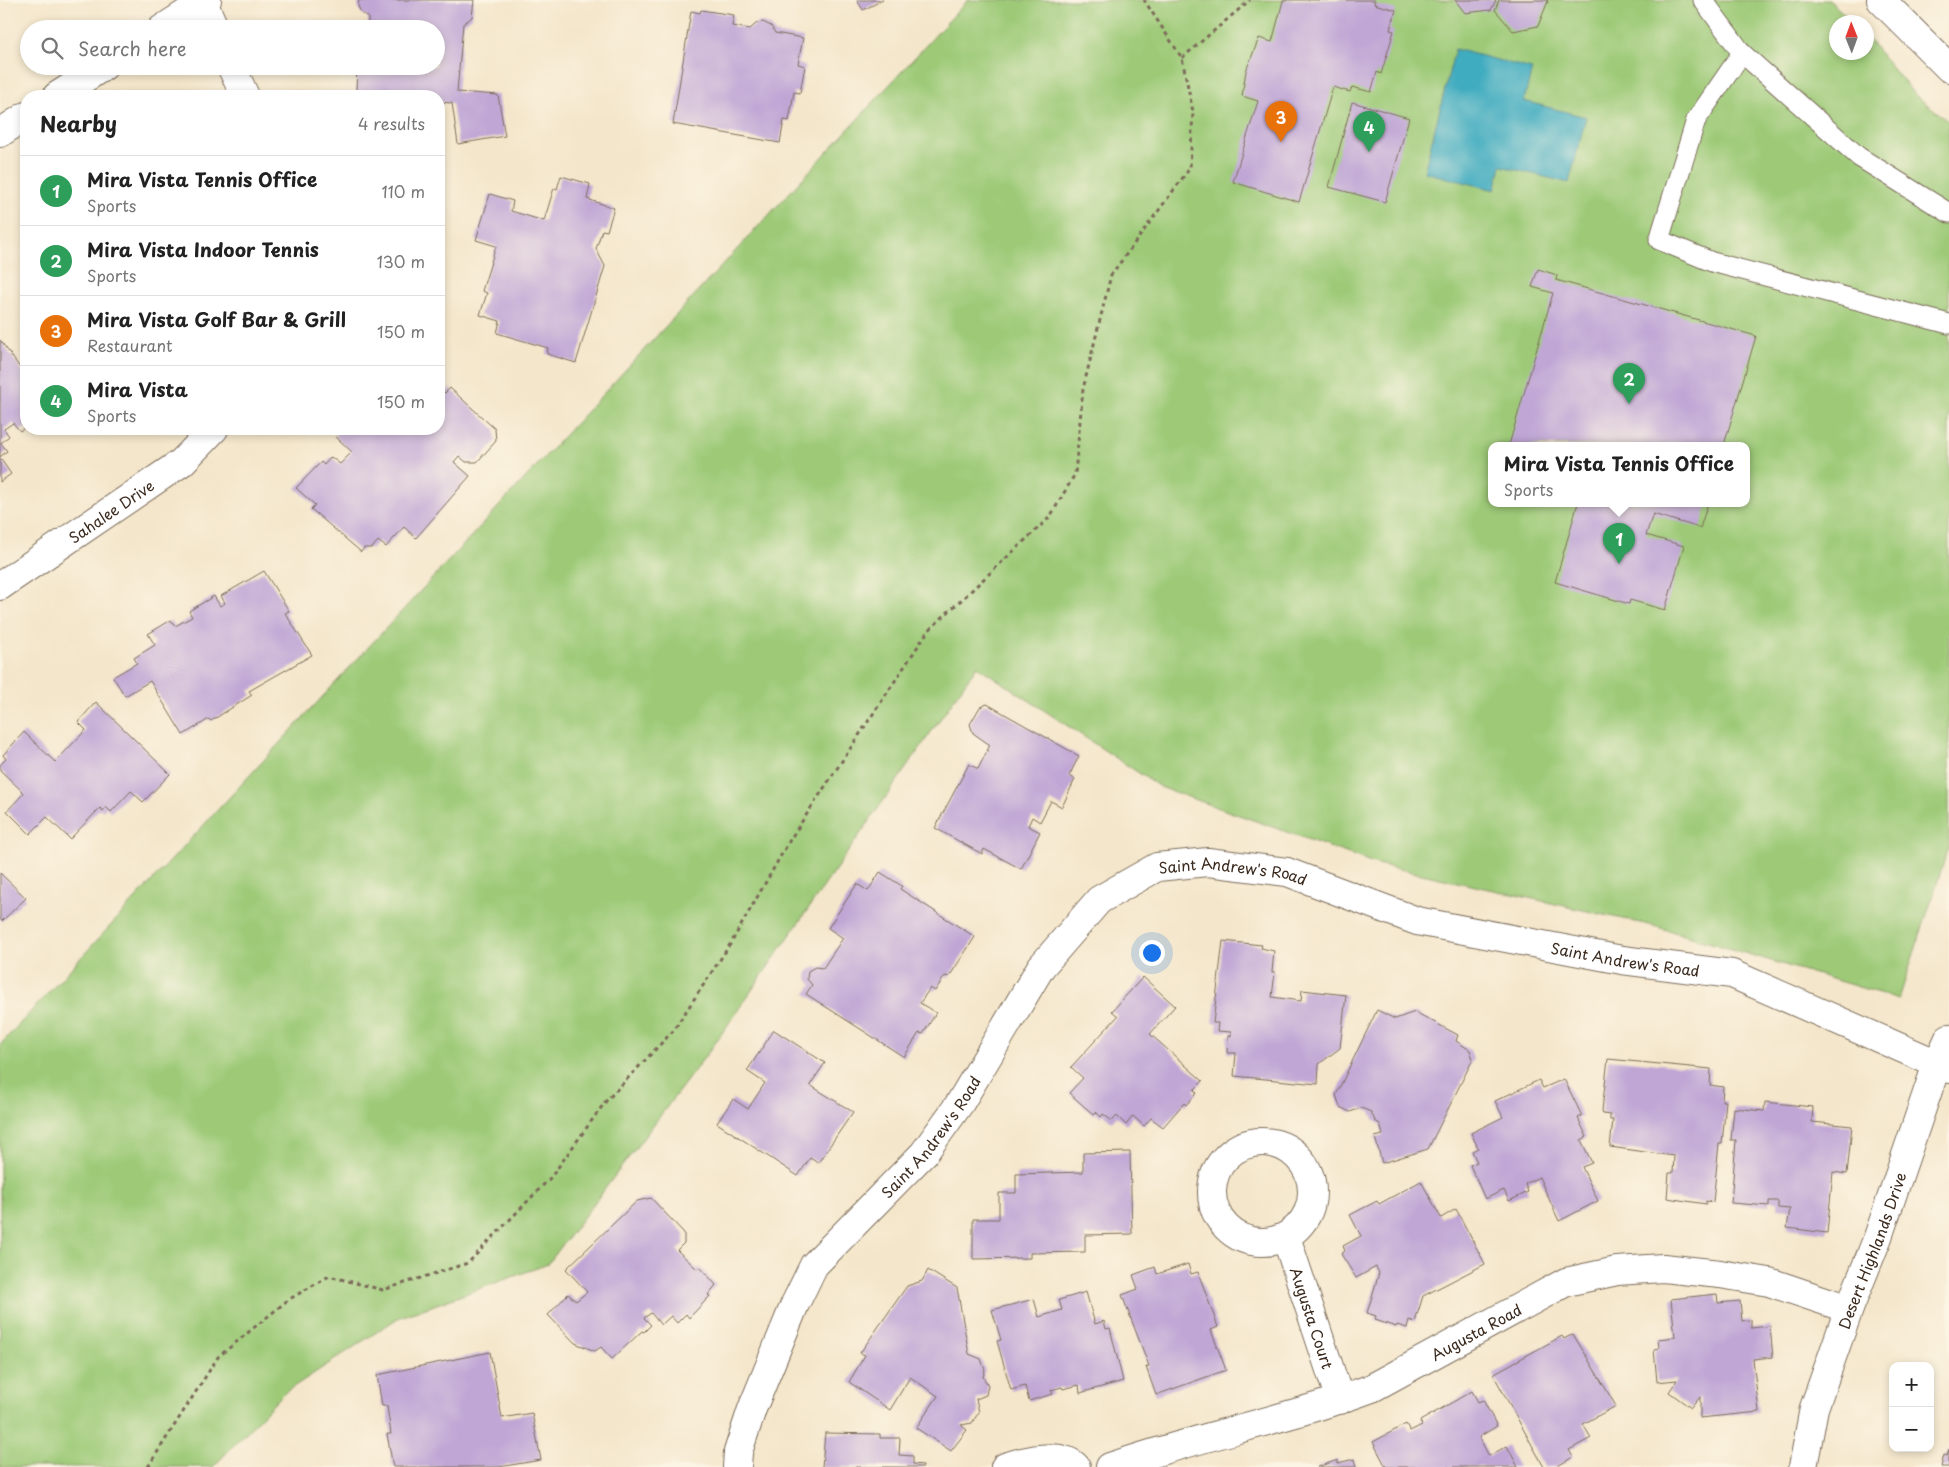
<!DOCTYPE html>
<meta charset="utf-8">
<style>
body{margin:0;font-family:"Playpen Sans",sans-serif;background:#f2f2f2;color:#222}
.controls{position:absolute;right:15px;bottom:15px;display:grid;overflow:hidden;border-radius:10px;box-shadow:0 2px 8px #0003}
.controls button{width:45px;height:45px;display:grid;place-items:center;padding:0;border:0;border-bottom:1px solid #e0e0e0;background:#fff;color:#222;font:25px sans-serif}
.compass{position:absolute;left:1829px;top:15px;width:45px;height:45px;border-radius:50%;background:#fff;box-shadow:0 2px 8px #0003;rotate:359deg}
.you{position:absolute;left:1151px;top:952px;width:18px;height:18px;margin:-12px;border:4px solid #fff;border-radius:50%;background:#1a73e8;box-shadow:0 0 0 8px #1a73e833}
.badge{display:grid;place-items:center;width:32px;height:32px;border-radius:50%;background:#7c3aed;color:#fff;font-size:16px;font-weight:700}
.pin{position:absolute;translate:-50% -41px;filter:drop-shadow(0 1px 2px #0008)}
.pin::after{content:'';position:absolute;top:26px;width:18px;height:15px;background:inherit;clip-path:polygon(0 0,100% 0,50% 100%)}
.popup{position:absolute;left:1488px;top:442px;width:262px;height:65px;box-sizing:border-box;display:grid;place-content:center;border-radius:10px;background:#fff;filter:drop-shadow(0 1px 4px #0005);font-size:16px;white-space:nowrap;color:#767676}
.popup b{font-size:19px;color:#222}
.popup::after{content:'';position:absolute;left:50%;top:100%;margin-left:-10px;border:10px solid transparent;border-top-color:#fff}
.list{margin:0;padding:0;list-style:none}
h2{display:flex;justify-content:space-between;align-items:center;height:65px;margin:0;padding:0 20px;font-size:21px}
h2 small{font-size:16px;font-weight:400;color:#767676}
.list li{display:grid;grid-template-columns:32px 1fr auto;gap:15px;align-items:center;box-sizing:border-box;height:70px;padding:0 20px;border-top:1px solid #e0e0e0}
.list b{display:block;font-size:19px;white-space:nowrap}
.list p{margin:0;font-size:16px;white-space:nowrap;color:#767676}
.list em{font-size:16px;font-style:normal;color:#767676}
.icon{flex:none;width:28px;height:28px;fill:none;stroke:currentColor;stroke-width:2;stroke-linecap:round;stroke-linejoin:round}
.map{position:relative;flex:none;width:1949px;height:1467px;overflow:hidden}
.search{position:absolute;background:#fff;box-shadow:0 2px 8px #0003;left:20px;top:20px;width:425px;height:55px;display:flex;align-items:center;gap:12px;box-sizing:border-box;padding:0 18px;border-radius:28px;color:#767676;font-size:19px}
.panel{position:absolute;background:#fff;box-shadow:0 2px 8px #0003;left:20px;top:90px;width:425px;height:345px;border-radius:20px}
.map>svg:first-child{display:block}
.green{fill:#9eca78;stroke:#6c7a4b;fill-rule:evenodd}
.water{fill:#41acc0;stroke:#3e6b6f}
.building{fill:#bfa6d5}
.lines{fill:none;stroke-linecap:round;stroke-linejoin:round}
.lane-casing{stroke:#7c6c5a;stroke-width:21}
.street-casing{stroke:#7c6c5a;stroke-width:30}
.secondary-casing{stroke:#7c6c5a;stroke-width:30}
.path{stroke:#7c6c5a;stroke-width:3;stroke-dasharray:4 4;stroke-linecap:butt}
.lane{stroke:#fff;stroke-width:19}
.street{stroke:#fff;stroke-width:28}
.secondary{stroke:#fff;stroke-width:28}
.labels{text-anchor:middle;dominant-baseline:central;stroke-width:4.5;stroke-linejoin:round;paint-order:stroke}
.street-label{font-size:15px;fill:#3b2a1e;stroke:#fcf5e5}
</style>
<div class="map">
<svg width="1949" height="1467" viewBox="0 0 1949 1467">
<rect width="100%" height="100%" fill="#fcf5e5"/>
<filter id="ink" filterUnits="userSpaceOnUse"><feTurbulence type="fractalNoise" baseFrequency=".02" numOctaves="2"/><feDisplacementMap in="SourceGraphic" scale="10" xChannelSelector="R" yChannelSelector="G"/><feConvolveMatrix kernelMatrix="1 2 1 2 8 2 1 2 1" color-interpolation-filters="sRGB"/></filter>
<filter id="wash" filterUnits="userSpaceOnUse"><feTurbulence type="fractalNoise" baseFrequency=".0096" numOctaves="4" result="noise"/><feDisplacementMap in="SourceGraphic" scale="20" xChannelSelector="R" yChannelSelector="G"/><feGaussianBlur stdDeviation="1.12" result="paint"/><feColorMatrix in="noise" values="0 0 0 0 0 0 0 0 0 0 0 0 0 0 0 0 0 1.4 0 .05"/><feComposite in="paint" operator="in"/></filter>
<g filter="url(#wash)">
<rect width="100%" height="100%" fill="#f4e6ca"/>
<path class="green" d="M968,0H1829L1853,22H1836V52H1866L1867,38L1915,95L1949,121V847L1899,999L1654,926L1377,864L1160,787L977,666L713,1046L548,1264L398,1318L284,1393L213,1467H0V1045ZM1492,445H1746V503H1492Z"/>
<path class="water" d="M1455,49L1532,69L1524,101L1586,117L1569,183L1501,166L1495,190L1424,172Z"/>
<g id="blocks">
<path class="building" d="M359,0H474L472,17L463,24L457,92L498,95L505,136L458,144L452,103L439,102V96H363V91H356L357,66H436V29H368V17L361,13L358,6Z
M857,0H883L863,10Z
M1288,0H1375L1374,4L1396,10L1390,30L1394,31L1381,74L1377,72L1371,92L1352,87L1350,92L1333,87L1299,202L1233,182L1258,101L1242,96L1246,71L1259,38L1272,42L1283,1Z
M1455,0H1496L1491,10L1465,13Z
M1499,0H1547L1548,1L1538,26L1513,31L1495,10Z
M701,10L734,15L732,26L750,29L757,23L763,22L771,26L775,33L803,38L798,64L805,66L800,93L794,92L789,121L784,120L780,143L673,124L691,11L700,13Z
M1352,102L1409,118L1385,202L1329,187Z
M561,176L590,184L587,199L614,208L607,231L602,230L596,249L605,266L576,363L547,354L548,348L497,333L500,321L480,315L487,293L482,291L496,246L476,240L490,194L513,201L511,211L544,221L554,188L557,189Z
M1538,269L1557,275L1556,280L1756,336L1724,445H1509L1553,293L1532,287Z
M0,340L26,376V427L20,431L13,423L4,429L9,436L1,443L7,451L0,457Z
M439,388L445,393L450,388L495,429L496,441L477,462H466L459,456L454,462L470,476L416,538L404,527L386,547L378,541L372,548H364L361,552L311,509L315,505L296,488L321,462L324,465L331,457L340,464L352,452L335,436L342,429H439Z
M0,458L11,474L0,482Z
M1578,503H1708L1700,528L1653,514L1646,535L1684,546L1665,610L1630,600L1629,604L1555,582Z
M264,571L289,611L285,613L312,655L249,691L252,695L211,721L209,719L183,735L150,681L125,696L113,677L137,663L134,658L155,645L148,634L171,620L175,626L192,617L189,611L214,596L220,606L225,603L221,596Z
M96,702L170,774L143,802L131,791L111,812L106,807L103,811L100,808L70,839L47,817L30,834L7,811L24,793L0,770V765L6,759L3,755L24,732L55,762L86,730L78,722Z
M987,704L1079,756L1069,776L1075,779L1062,807L1051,801L1040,822L1032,817L1028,826L1040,832L1021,869L984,849L982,854L935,828L969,764L978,769L990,745L973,733L970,724L980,707Z
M880,872L902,886L900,889L975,937L949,977L945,976L935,991L930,988L920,1003L936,1013L923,1034L919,1033L904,1057L806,994L812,985L807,979L808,971L815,967L823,968L843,938L828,928L857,884L868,891Z
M0,873L26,898L2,921L0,919Z
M1223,941L1262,945L1261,948L1274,951L1272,972H1275L1272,997L1301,1001L1302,990L1346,995L1340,1048L1319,1064L1318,1084L1234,1076L1236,1053H1227L1228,1036H1231V1032L1217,1031L1218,1023H1213Z
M1143,977L1175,1006L1150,1034L1203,1081L1194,1090L1197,1093L1186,1105L1184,1103L1163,1127L1151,1118L1144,1126L1133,1116L1126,1125L1117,1116L1112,1121L1103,1114L1101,1117L1096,1112L1094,1115L1069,1093L1083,1078L1071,1067L1118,1016L1112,1011Z
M1377,1010L1395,1019L1415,1012L1458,1035L1456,1041L1470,1050L1473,1059L1428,1149L1382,1163L1375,1137L1383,1135L1380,1124L1375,1121L1371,1112L1361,1108L1350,1112L1340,1107L1336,1095Z
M774,1030L825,1063L810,1085L853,1112L818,1163L810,1158L798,1176L717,1123L733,1099L748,1109L765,1083L747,1071Z
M1608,1059L1711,1069L1710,1085L1723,1087L1722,1101H1726L1722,1144H1719L1713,1202L1706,1201V1204L1667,1198L1669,1173H1673L1674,1156L1610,1147L1613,1120H1610V1115L1603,1114L1602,1110Z
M1564,1079L1582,1116L1578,1118L1587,1137L1581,1140L1592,1163L1582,1167L1598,1201L1559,1221L1539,1177L1525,1184L1528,1192L1509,1201L1504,1190L1485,1199L1470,1165L1477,1162L1472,1151L1478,1148L1471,1133L1503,1117L1495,1101L1539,1080L1543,1088Z
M1765,1102L1813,1107L1812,1122L1852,1126L1847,1174L1833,1172L1827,1233L1787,1228L1790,1209L1778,1208V1201H1769V1206L1731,1203L1736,1140H1731L1734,1108L1764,1111Z
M1130,1152L1132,1234L1085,1235V1252L1030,1253V1258L973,1259V1219H999V1193H1016V1174L1083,1172V1153Z
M1421,1181L1441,1218L1456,1209L1485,1264L1423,1296L1415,1322L1409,1320L1407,1328L1397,1325L1396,1327L1375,1320L1376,1316L1367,1313L1379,1273L1376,1267L1356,1278L1341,1254L1345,1251L1343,1246L1361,1236L1350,1215L1377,1201L1379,1204Z
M651,1198L684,1233V1243L677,1250L697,1269L700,1267L716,1285L708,1295L710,1296L689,1318L686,1314L677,1323L671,1316L661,1325L651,1313L644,1318L651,1325L644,1332L642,1331L612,1359L601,1347L595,1351L575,1343L548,1315L568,1294L576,1301L587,1292L566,1269L637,1201Z
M1188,1264L1191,1274L1198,1272L1218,1327L1211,1330L1226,1370L1156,1395L1146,1367L1149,1366L1122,1295L1138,1289L1133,1275L1155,1267L1157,1274Z
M928,1270L957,1288L969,1354L981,1359L985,1370L983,1377L988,1385L986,1395L976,1399L979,1412L972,1423L961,1425L967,1430L951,1451L916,1428L938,1396L910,1377L890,1410L849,1382L865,1355L860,1353L907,1286L922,1281Z
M1086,1292L1095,1324L1104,1321L1106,1329L1110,1328L1123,1381L1080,1393L1079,1385L1063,1389L1062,1387L1051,1390L1053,1394L1029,1401L1025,1386L1011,1390L997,1341L1001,1340L992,1310L1034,1299L1039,1317L1062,1310L1059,1300Z
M1717,1294L1718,1303L1740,1301L1742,1321L1751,1320V1328L1770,1326L1773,1357L1753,1359L1759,1412L1700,1418V1397L1691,1408L1669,1392L1677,1380L1657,1382L1654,1349L1659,1348L1658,1339L1675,1337L1671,1299Z
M1573,1334L1616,1406L1583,1424L1591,1438L1569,1450L1573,1457L1556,1467H1544L1493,1374L1562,1336L1564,1339Z
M490,1352L502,1418L532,1413L541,1460L499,1467H393L387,1434H391L387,1406H382L377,1375Z
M1472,1391L1478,1402L1483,1400L1497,1426L1479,1437L1489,1456L1507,1446L1518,1467H1386L1373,1442L1406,1424L1410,1431L1422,1425L1420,1421Z
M825,1433L880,1434V1438H900L899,1455L913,1456V1464L923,1465V1467H822Z
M1949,1449V1467H1941L1944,1455L1947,1456Z
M1354,1459L1356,1467H1317L1338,1460V1463Z"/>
</g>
</g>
<g filter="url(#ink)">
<use href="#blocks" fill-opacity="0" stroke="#7c6c5a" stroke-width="1"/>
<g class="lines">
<defs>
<path id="lane" d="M1703,0L1742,53L1696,120L1659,240L1712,262L1949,324
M1742,53L1859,157L1949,213"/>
<g id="street">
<path d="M202,0L215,29"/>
<path d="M231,66L245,96"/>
<path id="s1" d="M0,586L182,462L214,429"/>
<circle cx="1262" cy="1192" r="50"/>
<path id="s2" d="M1286,1237L1340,1400"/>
<path id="s3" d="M737,1467L738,1452L752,1409L795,1304L814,1265L924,1153L960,1103L1041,967L1099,900L1157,867L1208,862L1287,872L1417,921L1622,960L1732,974L1949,1069"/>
<path d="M1005,1467C1023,1461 1062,1451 1076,1467"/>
<path id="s4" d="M1110,1467C1196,1437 1286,1420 1372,1388L1566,1282L1617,1271L1663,1268L1720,1274L1769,1282L1849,1309"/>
<path id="s5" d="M1803,1467L1814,1408L1849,1309L1878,1237L1937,1064L1949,1038"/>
</g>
<path id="secondary" d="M1881,0L1949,68
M162,29L207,0
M57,96L104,66
M0,133L26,116"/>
</defs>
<use href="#lane" class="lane-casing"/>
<use href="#street" class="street-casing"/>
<use href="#secondary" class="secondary-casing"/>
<path class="path" d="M1182,58L1250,0
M148,1467L218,1357L288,1300L329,1276L383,1290L468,1263L551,1177L606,1101L673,1031L731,943L791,838L928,631L1050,517L1075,474L1083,389L1111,275L1190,168L1193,112L1182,58L1144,0"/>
<use href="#lane" class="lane"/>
<use href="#street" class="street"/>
<use href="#secondary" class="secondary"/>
</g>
</g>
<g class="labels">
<g class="street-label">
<text stroke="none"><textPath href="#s1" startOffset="134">Sahalee Drive</textPath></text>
<text stroke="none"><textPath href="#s3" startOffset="826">Saint Andrew's Road</textPath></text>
<text stroke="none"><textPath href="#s3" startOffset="1231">Saint Andrew's Road</textPath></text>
<text stroke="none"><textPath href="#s3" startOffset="391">Saint Andrew's Road</textPath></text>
<text stroke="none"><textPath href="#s5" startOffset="228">Desert Highlands Drive</textPath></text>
<text stroke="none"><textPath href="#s2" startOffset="85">Augusta Court</textPath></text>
<text stroke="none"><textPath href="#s4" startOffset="392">Augusta Road</textPath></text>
</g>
</g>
</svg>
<div class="controls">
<button>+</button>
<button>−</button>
</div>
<svg class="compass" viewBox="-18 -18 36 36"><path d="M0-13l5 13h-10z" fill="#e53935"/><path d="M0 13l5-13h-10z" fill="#767676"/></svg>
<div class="you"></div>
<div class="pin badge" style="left:1619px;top:564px;background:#2e9e5b">1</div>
<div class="popup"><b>Mira Vista Tennis Office</b>Sports</div>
<div class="pin badge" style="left:1629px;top:404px;background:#2e9e5b">2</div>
<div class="pin badge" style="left:1281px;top:142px;background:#e8710a">3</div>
<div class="pin badge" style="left:1369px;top:152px;background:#2e9e5b">4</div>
<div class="search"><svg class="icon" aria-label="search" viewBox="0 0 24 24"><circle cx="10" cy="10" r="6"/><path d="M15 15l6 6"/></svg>Search here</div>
<section class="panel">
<h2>Nearby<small>4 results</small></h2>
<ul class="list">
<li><span class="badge" style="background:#2e9e5b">1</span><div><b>Mira Vista Tennis Office</b><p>Sports</p></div><em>110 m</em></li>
<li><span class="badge" style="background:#2e9e5b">2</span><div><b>Mira Vista Indoor Tennis</b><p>Sports</p></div><em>130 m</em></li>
<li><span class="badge" style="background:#e8710a">3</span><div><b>Mira Vista Golf Bar &amp; Grill</b><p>Restaurant</p></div><em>150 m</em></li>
<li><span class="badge" style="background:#2e9e5b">4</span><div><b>Mira Vista</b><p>Sports</p></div><em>150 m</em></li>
</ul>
</section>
</div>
